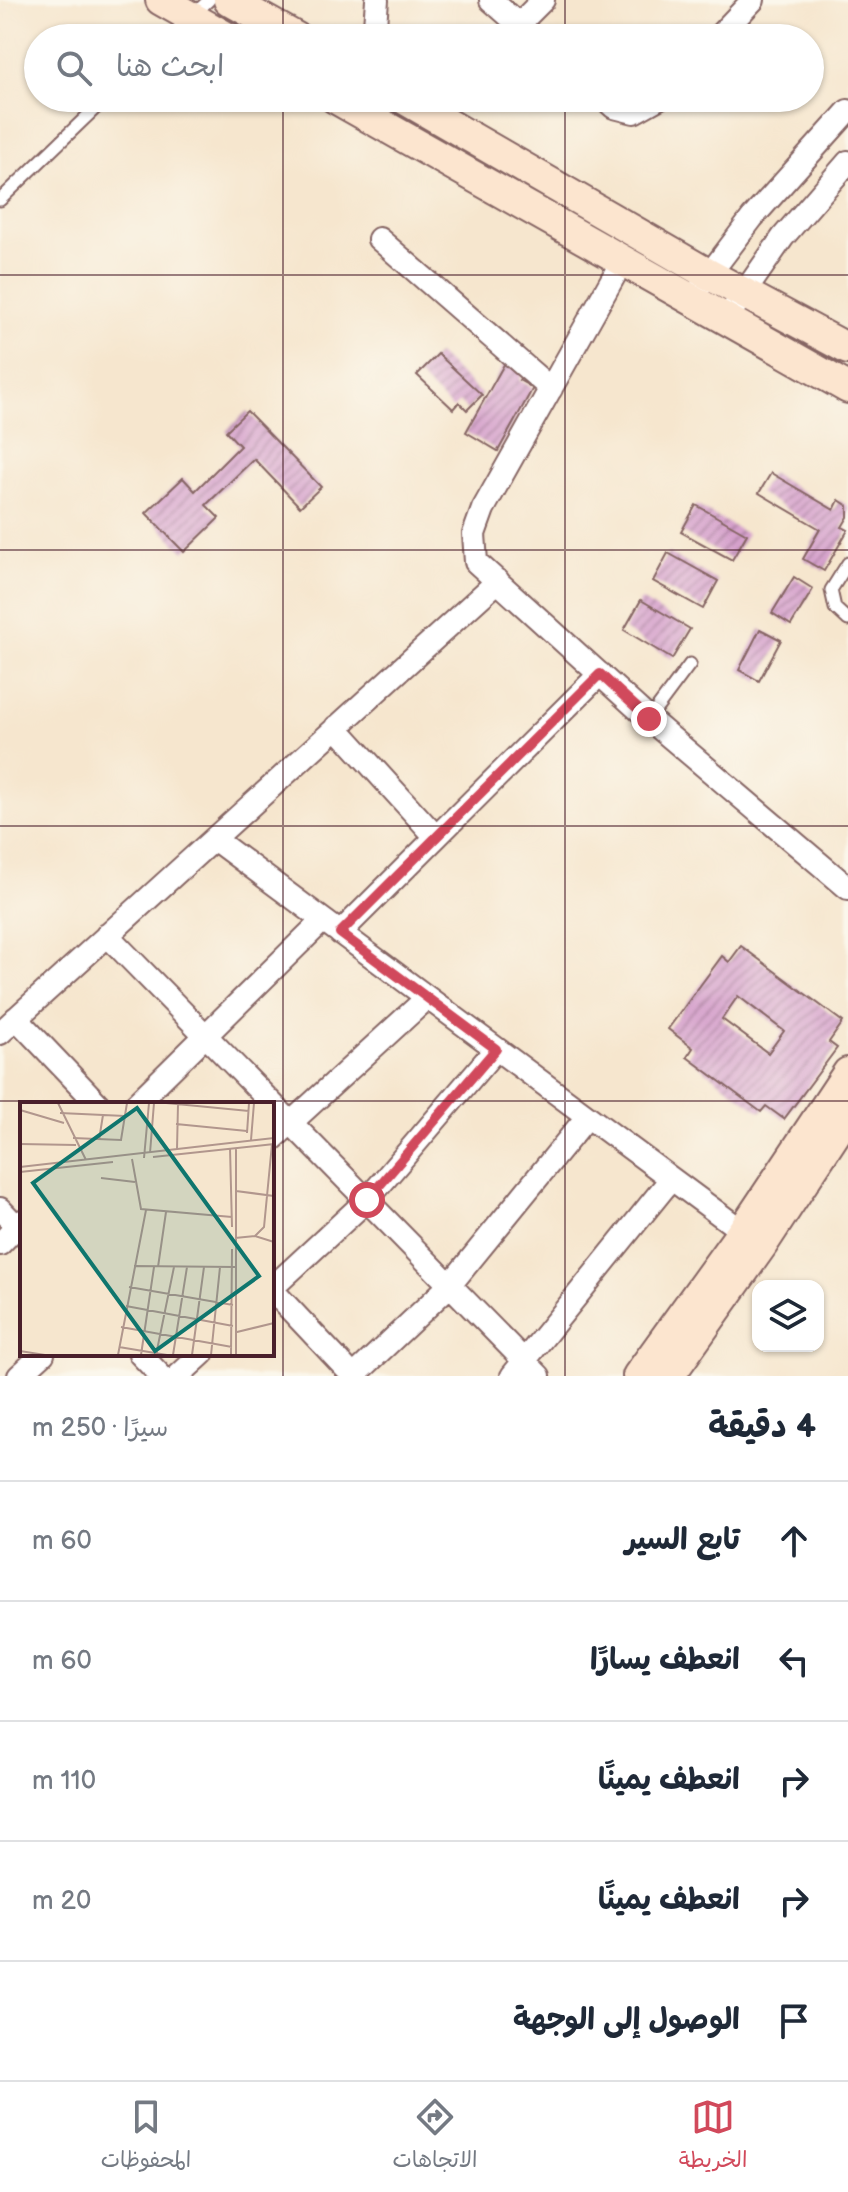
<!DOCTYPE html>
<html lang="ar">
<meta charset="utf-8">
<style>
body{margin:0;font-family:"Balsamiq Sans","Playpen Sans Arabic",sans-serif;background:#f6f6f7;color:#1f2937;direction:rtl}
.controls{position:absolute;right:24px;bottom:24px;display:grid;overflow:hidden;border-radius:16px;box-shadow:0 2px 6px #0004}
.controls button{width:72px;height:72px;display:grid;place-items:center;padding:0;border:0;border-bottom:2px solid #e0e1e3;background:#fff;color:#1f2937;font:40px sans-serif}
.stop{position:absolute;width:24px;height:24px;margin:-18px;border:6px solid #d1495b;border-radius:50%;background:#fff}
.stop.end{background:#d1495b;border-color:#fff;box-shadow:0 2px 8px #0008}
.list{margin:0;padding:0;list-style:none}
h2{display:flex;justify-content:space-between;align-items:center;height:104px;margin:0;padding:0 32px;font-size:34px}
h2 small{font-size:26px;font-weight:400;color:#747a83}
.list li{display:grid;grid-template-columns:52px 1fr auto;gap:24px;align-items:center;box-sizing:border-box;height:120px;padding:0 32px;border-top:2px solid #e0e1e3}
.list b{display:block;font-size:30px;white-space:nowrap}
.list em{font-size:26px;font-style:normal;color:#747a83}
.icon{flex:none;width:44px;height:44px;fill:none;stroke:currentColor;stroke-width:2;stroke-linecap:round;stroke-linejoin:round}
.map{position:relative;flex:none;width:848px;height:1376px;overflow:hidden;direction:ltr}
.search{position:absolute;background:#fff;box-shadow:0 2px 6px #0004;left:24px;right:24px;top:24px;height:88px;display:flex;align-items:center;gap:20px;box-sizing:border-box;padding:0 28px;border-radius:44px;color:#747a83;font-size:30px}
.sheet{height:704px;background:#fff}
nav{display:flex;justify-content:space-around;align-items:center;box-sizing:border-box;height:112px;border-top:2px solid #e0e1e3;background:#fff;font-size:22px;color:#747a83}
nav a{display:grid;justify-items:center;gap:4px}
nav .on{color:#d1495b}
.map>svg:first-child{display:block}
.building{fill:url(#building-hatch);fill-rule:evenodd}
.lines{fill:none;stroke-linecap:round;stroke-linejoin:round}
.lane-casing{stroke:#866564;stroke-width:15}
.street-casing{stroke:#866564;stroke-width:26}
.secondary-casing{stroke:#866564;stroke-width:34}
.lane{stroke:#fff;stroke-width:11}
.street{stroke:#fff;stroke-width:22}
.secondary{stroke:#fce5cf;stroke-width:30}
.route{stroke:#d1495b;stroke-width:10}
.grid{fill:none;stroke:#4a1f2b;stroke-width:2;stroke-opacity:0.55}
.inset-road{fill:none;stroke:#b1968d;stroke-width:2}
.view{fill:#0f766e;fill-opacity:0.15;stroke:#0f766e;stroke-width:4}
.inset-edge{fill:none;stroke:#4a1f2b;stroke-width:4}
</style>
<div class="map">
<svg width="848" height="1376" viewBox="0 0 848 1376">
<defs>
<pattern id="building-hatch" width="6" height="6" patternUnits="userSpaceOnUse" patternTransform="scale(2)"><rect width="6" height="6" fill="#d6a1cc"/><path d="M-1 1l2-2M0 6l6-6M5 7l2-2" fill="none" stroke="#b083a6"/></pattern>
</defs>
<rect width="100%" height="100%" fill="#fbf7ec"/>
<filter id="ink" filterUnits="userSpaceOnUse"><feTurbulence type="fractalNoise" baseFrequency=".0125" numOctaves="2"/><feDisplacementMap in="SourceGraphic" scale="16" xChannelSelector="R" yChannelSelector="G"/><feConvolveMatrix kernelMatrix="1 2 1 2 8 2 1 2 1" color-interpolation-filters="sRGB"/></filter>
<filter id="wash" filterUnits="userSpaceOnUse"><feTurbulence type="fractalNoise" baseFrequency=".006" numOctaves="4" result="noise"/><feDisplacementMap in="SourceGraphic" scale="32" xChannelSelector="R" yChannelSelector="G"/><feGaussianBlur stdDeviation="1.8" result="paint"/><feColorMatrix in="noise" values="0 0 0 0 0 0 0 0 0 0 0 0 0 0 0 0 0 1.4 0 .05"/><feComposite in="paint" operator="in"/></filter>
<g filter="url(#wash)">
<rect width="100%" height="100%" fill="#f6e6ce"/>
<g id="blocks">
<path class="building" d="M438,354L482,395L467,410L459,402L453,409L417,375Z
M507,359L525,369L519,380L533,388L498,451L466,432Z
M247,411L321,487L300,507L254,459L206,505L219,518L184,552L146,513L183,478L195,491L240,446L226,431Z
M771,473L834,510L839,500L848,506V517L842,527L848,530L824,571L803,559L820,529L759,493Z
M696,505L747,534L732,560L681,532Z
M668,553L718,581L703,609L653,581Z
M794,577L813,589L791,625L772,613Z
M641,600L690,629L672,659L624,630Z
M760,629L781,640L759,681L739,670Z
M741,946L843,1022L829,1042L837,1048L784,1119L766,1106L761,1112L687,1057L693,1048L668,1029L722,956L729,962ZM738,996L784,1031L768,1053L722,1019Z"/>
</g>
</g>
<g filter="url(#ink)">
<use href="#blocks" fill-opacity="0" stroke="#866564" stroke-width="2"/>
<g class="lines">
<defs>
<path id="lane" d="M169,38L209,0
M0,200L106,98
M848,563L831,590L835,608L848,620
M649,719L690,664"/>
<path id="street" d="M491,0L534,38
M518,25L543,0
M374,38L377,0
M717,38L753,0
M604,98L614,107L634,112L659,98
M379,239L551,389
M623,260L483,509L474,534L476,562L649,719L848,888
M702,284L752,218L848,111
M726,319L783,237L848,162
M336,727L436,837
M214,839L754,1240
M340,933L600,674
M107,935L539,1376
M16,1018L98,1104
M0,1033L498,581
M136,1104L323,920
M272,1140L427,998
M0,1209L22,1232
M0,1244L22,1221
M272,1288L367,1200L496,1049
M272,1290L353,1376
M140,1354L161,1376
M19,1376L43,1354
M178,1376L202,1354
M354,1376L450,1285L587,1117
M512,1376L671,1179"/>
<path id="secondary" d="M161,0L228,38
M229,0L297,38
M335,98L848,388
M403,98L708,274L848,349
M638,1376L742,1232L848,1073
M669,1376L762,1245L848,1114"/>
</defs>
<use href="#lane" class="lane-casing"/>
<use href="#street" class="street-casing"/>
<use href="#secondary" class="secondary-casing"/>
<use href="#lane" class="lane"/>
<use href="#street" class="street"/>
<use href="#secondary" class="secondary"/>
</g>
</g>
<g class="lines" filter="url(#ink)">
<path class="route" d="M367,1200L496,1049L340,933L600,674L649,719"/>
</g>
<path class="grid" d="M283,0V38M565,0V38M283,98V1376M565,98V1376M0,275H848M0,550H848M0,826H848M0,1101H848"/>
<g transform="translate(20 1102)">
<rect width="254" height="254" fill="#f6e6ce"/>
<path class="inset-road" d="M38,1L66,58M146,1L229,9M0,8L44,21M40,11L105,14M156,22L227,29M227,31L229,1M53,36L101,38L107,1M79,38L83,13M231,38L234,1M0,42L56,43M210,46L212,125M216,46V253M157,47L158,2M130,51L134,1M133,55L254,42M124,56L129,1M112,57L121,107L212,115M0,65L254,36M0,70L93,60M81,76L115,80M216,89L254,94M235,134L244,125L252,42M215,136L235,134L254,140M114,164L216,165M138,165L146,110M109,185L213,203M106,204L213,224M101,225L212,245M217,230L254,221M99,245L147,253M0,249L25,253M98,253L126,108M121,253L134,165M136,253L154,165M153,253L167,165M172,253L184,165M191,253L200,165M211,253L212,147"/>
<path class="view" d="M117,6L239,174L135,249L13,81Z"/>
<rect width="254" height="254" class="inset-edge"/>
</g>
</svg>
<div class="controls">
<button><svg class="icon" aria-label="layers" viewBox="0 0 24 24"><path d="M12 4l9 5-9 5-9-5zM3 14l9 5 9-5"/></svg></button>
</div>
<div class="stop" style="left:367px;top:1200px"></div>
<div class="stop end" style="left:649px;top:719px"></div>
<div class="search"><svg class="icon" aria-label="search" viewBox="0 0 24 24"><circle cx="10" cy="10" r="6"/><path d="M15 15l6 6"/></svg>ابحث هنا</div>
</div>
<section class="sheet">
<h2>4 دقيقة<small>سيرًا · 250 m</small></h2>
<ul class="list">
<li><svg class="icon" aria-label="ahead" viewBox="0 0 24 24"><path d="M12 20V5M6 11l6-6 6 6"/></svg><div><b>تابع السير</b></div><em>60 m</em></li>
<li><svg class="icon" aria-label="left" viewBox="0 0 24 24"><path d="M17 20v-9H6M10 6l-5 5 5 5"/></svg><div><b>انعطف يسارًا</b></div><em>60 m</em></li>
<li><svg class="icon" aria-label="right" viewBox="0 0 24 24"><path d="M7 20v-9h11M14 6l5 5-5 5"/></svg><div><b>انعطف يمينًا</b></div><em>110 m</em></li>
<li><svg class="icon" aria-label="right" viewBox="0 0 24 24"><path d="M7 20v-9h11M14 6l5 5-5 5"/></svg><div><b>انعطف يمينًا</b></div><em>20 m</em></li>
<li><svg class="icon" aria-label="arrive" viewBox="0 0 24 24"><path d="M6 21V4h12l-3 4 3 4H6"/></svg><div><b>الوصول إلى الوجهة</b></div></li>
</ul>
</section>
<nav>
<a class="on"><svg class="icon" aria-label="map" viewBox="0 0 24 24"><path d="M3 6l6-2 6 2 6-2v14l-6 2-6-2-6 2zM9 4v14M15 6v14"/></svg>الخريطة</a>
<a><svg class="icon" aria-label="directions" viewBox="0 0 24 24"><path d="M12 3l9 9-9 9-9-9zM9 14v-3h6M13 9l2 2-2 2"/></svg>الاتجاهات</a>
<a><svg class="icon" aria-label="saved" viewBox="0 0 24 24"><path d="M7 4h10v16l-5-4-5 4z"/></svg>المحفوظات</a>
</nav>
